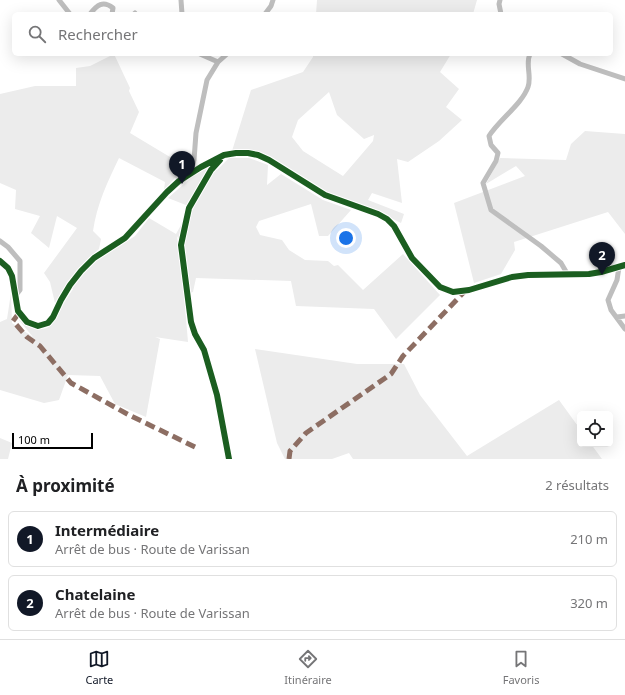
<!DOCTYPE html>
<html lang="fr">
<meta charset="utf-8">
<style>
body{margin:0;font-family:"Noto Sans",sans-serif;background:#f2f2f2;color:#202124}
.controls{position:absolute;right:12px;bottom:12px;display:grid;overflow:hidden;border-radius:6px;box-shadow:0 4px 16px #0002}
.controls button{width:36px;height:36px;display:grid;place-items:center;padding:0;border:0;border-bottom:1px solid #e0e0e0;background:#fff;color:#202124;font:20px sans-serif}
.scale{position:absolute;left:12px;bottom:10px;width:81px;box-sizing:border-box;padding-left:4px;border:2px solid #000;border-top:0;font-size:11px;line-height:14px;white-space:nowrap;color:#000;-webkit-text-stroke:3px #fff;paint-order:stroke}
.you{position:absolute;left:346px;top:238px;width:14px;height:14px;margin:-10px;border:3px solid #fff;border-radius:50%;background:#1a73e8;box-shadow:0 0 0 6px #1a73e833}
.badge{display:grid;place-items:center;width:26px;height:26px;border-radius:50%;background:#111827;color:#fff;font-size:13px;font-weight:700}
.pin{position:absolute;translate:-50% -33px;filter:drop-shadow(0 1px 2px #0008)}
.pin::after{content:'';position:absolute;top:21px;width:14px;height:12px;background:inherit;clip-path:polygon(0 0,100% 0,50% 100%)}
.list{margin:0;padding:0;list-style:none}
h2{display:flex;justify-content:space-between;align-items:center;height:52px;margin:0;padding:0 16px;font-size:17px}
h2 small{font-size:13px;font-weight:400;color:#757577}
.list li{display:grid;grid-template-columns:26px 1fr auto;gap:12px;align-items:center;box-sizing:border-box;height:56px;margin:0 8px 8px;padding:0 8px;border:1px solid #e0e0e0;border-radius:6px}
.list b{display:block;font-size:15px;white-space:nowrap}
.list p{margin:0;font-size:13px;white-space:nowrap;color:#757577}
.list em{font-size:13px;font-style:normal;color:#757577}
.icon{flex:none;width:22px;height:22px;fill:none;stroke:currentColor;stroke-width:2;stroke-linecap:round;stroke-linejoin:round}
.map{position:relative;flex:none;width:625px;height:459px;overflow:hidden}
.search{position:absolute;background:#fff;box-shadow:0 4px 16px #0002;left:12px;right:12px;top:12px;height:44px;display:flex;align-items:center;gap:10px;box-sizing:border-box;padding:0 14px;border-radius:6px;color:#757577;font-size:15px}
.sheet{height:180px;background:#fff}
nav{display:flex;justify-content:space-around;align-items:center;box-sizing:border-box;height:56px;border-top:1px solid #e0e0e0;background:#fff;font-size:11px;color:#757577}
nav a{display:grid;justify-items:center;gap:2px}
nav .on{color:#111827}
.map>svg:first-child{display:block}
.green{fill:#ececec;fill-rule:evenodd}
.lines{fill:none;stroke-linecap:round;stroke-linejoin:round}
.street{stroke:#bebebe;stroke-width:5}
.quiet{stroke:#8d6e63;stroke-width:5;stroke-dasharray:10 5;stroke-linecap:butt}
.cycleway-casing{stroke:#fff;stroke-width:8}
.cycleway{stroke:#1b5e20;stroke-width:6}
</style>
<div class="map">
<svg width="625" height="459" viewBox="0 0 625 459">
<rect width="100%" height="100%" fill="#fff"/>
<path class="green" d="M317,0H477L473,14H316Z
M114,54L130,88L129,91L139,112L130,133L175,160L190,158L187,172L175,178L164,190L165,182L119,158C107,183 97,204 93,231L101,239L99,249L86,261L93,263L135,236L149,218L176,234L191,207L168,198L193,176L209,167L217,170L229,158H249L268,165L267,185L281,174L323,200L351,210L328,236H319L311,204L259,221L256,227L260,235L282,240L289,250L305,260L328,261L334,266L338,265L363,290L403,254L440,295L396,339L374,309L296,306L291,281L196,278L193,292L184,295L188,342L155,337L160,339L146,417L115,404L100,376L68,375L59,400L44,403L0,390V322L7,319L11,293L12,323L33,337L18,319C29,327 34,330 47,328L73,289L65,287L55,303L50,282L44,273L77,228L57,216L49,248L31,233L40,216L15,209L16,190L0,183V94L35,86H76V68L90,66ZM177,236L183,246L186,275H182Z
M313,54H451L440,72L459,89L446,107L462,120L439,141L408,162L397,159L402,203L372,193L368,200L404,214L401,223L381,213L326,193L270,157L250,151H232L251,90L303,72L313,57ZM329,92L337,115L364,139L374,135L373,141L343,176L303,151L292,137L298,120Z
M585,131L625,134V234L608,212L514,242L515,250L501,274L474,283L454,203L525,176L516,166L486,184L500,158L566,160L571,144Z
M255,349L357,364H404L420,395L467,456L559,400L580,429V444H591L602,459H353L349,453L332,459H285L277,443Z
M0,438L12,443L8,459H0Z"/>
<g class="lines">
<path class="street" d="M59,0L70,14
M181,0L182,14
M500,0L499,4L501,14
M90,14C97,5 103,0 113,8L112,14
M134,14L135,13
M265,14L271,6L273,0
M200,54L218,62
M530,54C525,64 532,76 528,87C522,104 499,120 489,136L491,145L498,153L496,161L483,183L491,210L541,246L561,263L568,275
M562,54L580,64L625,79
M222,157L211,170L189,208L181,245L191,322L195,334L204,350L217,395L229,459
M190,174L194,160L196,133L207,80L218,62L227,54
M0,241L8,247L20,261V290L16,295
M0,261L8,268L12,276L18,311L27,322L38,326L48,323L53,317L61,300L70,285L81,271L94,258L125,238L167,192L179,181L201,167L224,155L236,153H248L258,155L269,160L325,195L378,214L387,219L394,226L412,258L440,287L453,292L469,290L512,277L528,275L589,274L601,272L625,265
M619,267L617,280L608,300L611,310L625,329
M617,317L625,316"/>
<path class="quiet" d="M19,313L13,321L27,337L40,346L71,383L129,415L195,447
M289,459L290,451L306,433L391,374L403,356L466,290"/>
<defs>
<path id="cycleway" d="M220,160L211,170L189,208L181,245L191,322L195,334L204,350L217,395L229,459
M0,261L8,268L12,276L18,311L27,322L38,326L48,323L53,317L61,300L70,285L81,271L94,258L125,238L167,192L179,181L201,167L224,155L236,153H248L258,155L269,160L325,195L378,214L387,219L394,226L412,258L440,287L453,292L469,290L512,277L528,275L589,274L601,272L625,265"/>
</defs>
<use href="#cycleway" class="cycleway-casing"/>
<use href="#cycleway" class="cycleway"/>
</g>
</svg>
<div class="controls">
<button><svg class="icon" aria-label="locate" viewBox="0 0 24 24"><circle cx="12" cy="12" r="6"/><path d="M12 2v4M12 18v4M2 12h4M18 12h4"/></svg></button>
</div>
<div class="scale">100 m</div>
<div class="you"></div>
<div class="pin badge" style="left:182px;top:184px">1</div>
<div class="pin badge" style="left:602px;top:275px">2</div>
<div class="search"><svg class="icon" aria-label="search" viewBox="0 0 24 24"><circle cx="10" cy="10" r="6"/><path d="M15 15l6 6"/></svg>Rechercher</div>
</div>
<section class="sheet">
<h2>À proximité<small>2 résultats</small></h2>
<ul class="list">
<li><span class="badge">1</span><div><b>Intermédiaire</b><p>Arrêt de bus · Route de Varissan</p></div><em>210 m</em></li>
<li><span class="badge">2</span><div><b>Chatelaine</b><p>Arrêt de bus · Route de Varissan</p></div><em>320 m</em></li>
</ul>
</section>
<nav>
<a class="on"><svg class="icon" aria-label="map" viewBox="0 0 24 24"><path d="M3 6l6-2 6 2 6-2v14l-6 2-6-2-6 2zM9 4v14M15 6v14"/></svg>Carte</a>
<a><svg class="icon" aria-label="directions" viewBox="0 0 24 24"><path d="M12 3l9 9-9 9-9-9zM9 14v-3h6M13 9l2 2-2 2"/></svg>Itinéraire</a>
<a><svg class="icon" aria-label="saved" viewBox="0 0 24 24"><path d="M7 4h10v16l-5-4-5 4z"/></svg>Favoris</a>
</nav>
